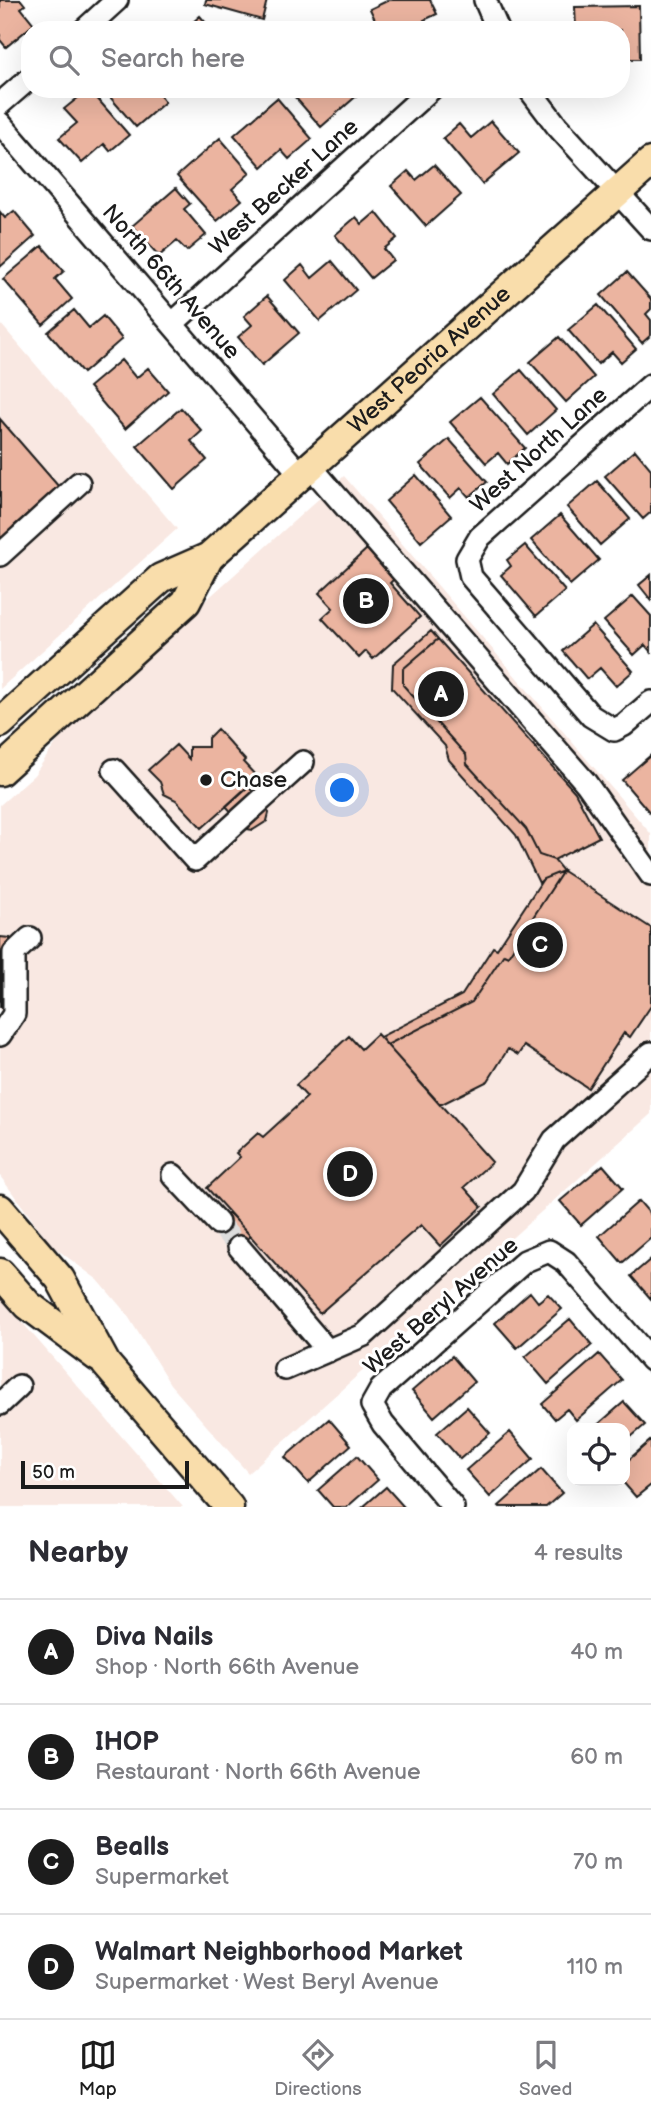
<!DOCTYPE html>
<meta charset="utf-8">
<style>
body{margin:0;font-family:"Balsamiq Sans",sans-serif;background:#f7f7f7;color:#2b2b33}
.controls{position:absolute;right:21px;bottom:21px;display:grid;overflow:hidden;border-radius:14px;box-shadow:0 7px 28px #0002}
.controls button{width:63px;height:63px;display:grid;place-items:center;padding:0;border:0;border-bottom:2px solid #e1e1e2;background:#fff;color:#2b2b33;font:35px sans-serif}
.scale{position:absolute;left:21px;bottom:18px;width:168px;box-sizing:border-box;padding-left:7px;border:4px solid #1c1c1c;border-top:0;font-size:19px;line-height:24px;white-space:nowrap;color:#1c1c1c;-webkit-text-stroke:5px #fff;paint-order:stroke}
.you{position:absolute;left:343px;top:791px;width:24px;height:24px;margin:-18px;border:5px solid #fff;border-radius:50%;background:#1a73e8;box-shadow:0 0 0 10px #1a73e833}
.badge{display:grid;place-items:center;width:46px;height:46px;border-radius:50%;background:#1c1c1c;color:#fff;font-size:23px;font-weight:700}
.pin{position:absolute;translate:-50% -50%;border:4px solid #fff;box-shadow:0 2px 7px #0006}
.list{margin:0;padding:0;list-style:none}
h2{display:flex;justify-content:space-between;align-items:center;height:91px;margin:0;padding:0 28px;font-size:30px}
h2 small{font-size:23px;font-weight:400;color:#7c7c81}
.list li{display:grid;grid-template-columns:46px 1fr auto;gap:21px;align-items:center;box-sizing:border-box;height:105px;padding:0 28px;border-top:2px solid #e1e1e2}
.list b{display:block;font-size:26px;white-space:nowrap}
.list p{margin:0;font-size:23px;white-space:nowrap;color:#7c7c81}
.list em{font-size:23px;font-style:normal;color:#7c7c81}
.icon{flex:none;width:38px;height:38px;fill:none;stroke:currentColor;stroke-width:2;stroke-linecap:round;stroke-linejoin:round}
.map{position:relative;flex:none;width:651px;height:1507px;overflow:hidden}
.search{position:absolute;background:#fff;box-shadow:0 7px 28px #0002;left:21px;right:21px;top:21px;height:77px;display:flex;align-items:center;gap:18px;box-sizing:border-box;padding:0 24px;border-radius:28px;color:#7c7c81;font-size:26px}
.sheet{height:511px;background:#fff}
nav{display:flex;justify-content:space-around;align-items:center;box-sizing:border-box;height:98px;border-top:2px solid #e1e1e2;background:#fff;font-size:19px;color:#7c7c81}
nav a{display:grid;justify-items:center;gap:4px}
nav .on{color:#1c1c1c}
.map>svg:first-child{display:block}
.built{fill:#f9e8e2}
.building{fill:#ebb4a0;stroke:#1c1c1c;stroke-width:2}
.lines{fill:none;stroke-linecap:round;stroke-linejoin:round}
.minor-tunnel{stroke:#ddd;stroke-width:21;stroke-dasharray:21 10;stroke-linecap:butt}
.minor-casing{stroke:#1c1c1c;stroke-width:26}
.major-casing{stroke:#1c1c1c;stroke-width:33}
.minor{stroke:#fff;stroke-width:21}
.major{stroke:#f9ddab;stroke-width:28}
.poi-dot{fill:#1c1c1c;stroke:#fff;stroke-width:2.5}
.labels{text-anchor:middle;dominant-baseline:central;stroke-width:6;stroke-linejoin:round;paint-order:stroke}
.street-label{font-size:23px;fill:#1c1c1c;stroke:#fff}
.poi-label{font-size:23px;fill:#1c1c1c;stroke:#fff;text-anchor:start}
</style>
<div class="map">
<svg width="651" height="1507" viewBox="0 0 651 1507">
<rect width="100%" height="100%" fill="#fff"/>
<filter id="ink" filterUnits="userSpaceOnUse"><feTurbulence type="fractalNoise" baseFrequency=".0143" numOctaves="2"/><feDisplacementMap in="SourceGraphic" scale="14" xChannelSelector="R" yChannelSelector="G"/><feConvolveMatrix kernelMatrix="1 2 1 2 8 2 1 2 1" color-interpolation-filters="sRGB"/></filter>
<g filter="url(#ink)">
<path class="built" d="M0,323L177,529L0,689Z
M344,476L651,834V1114L248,1473L170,1384L126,1313L98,1280L51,1245L0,1176V805L34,775L70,723Z
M0,1297L183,1507H0Z"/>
<path class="building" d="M0,0H21L25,5L21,8L34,24L6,47L0,40Z
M206,0H267L262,20L205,4Z
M389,0H430L437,14L424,20L428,30H380L370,9Z
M639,6L640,59H621V30H576L575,7Z
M200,16L212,30H184Z
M89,89L129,135L110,151L104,144L82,163L59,138L77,123L64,109Z
M103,89H160L157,92L165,102L136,127Z
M288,89H359L361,92L321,127Z
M277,98L312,139L289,159L281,150L262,167L234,135Z
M491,121L519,153L482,184L443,138L459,124L471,138Z
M220,138L250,173L232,189L242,200L217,221L177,176Z
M434,165L461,195L426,226L391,186L408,171L416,180Z
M176,188L190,204L184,209L206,235L187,251L177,241L159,256L132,226Z
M14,211L35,236L0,267V212L5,218Z
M376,212L397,238L384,249L393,260L371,278L335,235L356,217L362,224Z
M42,246L64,271L55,279L72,299L43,325L3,279Z
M332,261L356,290L320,321L285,280L302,265L312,278Z
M627,272L651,299V309L646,314L651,320V335L642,343L601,295Z
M267,296L299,333L262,365L238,337L252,325L244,316Z
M598,305L636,349L621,362L612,352L598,364L568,330Z
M74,310L89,328L103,316L122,339L83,373L48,332Z
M559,337L594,377L566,402L530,362Z
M121,360L136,378L148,368L168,391L125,429L89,387Z
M521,370L556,410L528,435L493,394Z
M480,397L525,448L507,464L498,453L486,463L450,422Z
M181,408L202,431L191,441L207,460L174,489L137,446Z
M0,419L59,487L14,526L16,529L0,543Z
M449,439L487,482L469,497L461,488L450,498L420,464Z
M635,450L651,469V512L643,519L605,476Z
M416,475L451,516L421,542L386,501Z
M597,481L630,519L600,545L567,507Z
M560,515L599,560L570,585L531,540Z
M525,545L565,591L536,616L501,575L511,566L507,560Z
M367,549L394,579L390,583L420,617L373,659L366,651L359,658L322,618L333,608L319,593Z
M651,575V600L639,585Z
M633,596L651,616V652L645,645L634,655L604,621Z
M593,625L633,671L616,686L600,668L587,679L563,651Z
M431,631L438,639L403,669V685L466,755L467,764L526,829L539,855L554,860L563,871L543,879L539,883L516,835L449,760L445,746L392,688L393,664Z
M438,639L575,792L599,837L554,860L539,855L526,829L467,764L466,755L403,685V669Z
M217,729L245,760L243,762L258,778L202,828L176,800L164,794L160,782L148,770L176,745L189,759V747H208V738Z
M651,755V814L622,780Z
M248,786L269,813L267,821L253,830L247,829L226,806Z
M563,871L651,928V1006L630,1037L624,1033L588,1088L524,1046L518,1055L508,1049L488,1081L440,1105L387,1045L472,1002L504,954L508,956Z
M563,871L508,956L504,954L472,1002L387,1045L380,1037L462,995L493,947L497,949L543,879Z
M0,937L10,938L5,1007H0Z
M377,1034L492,1162L464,1187L482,1207L440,1246L421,1225L320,1313L207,1188L240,1157L236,1153L258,1133L263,1137L307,1097L296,1085L349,1036L361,1049Z
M603,1165L623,1188L581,1225L560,1201Z
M639,1201L651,1215V1238L622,1263L599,1236Z
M229,1213L251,1236L233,1252L212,1229Z
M651,1259V1299L631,1276Z
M530,1292L538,1302L548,1294L562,1309L517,1348L495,1323Z
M570,1319L592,1345L548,1384L525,1357Z
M599,1354L622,1380L576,1420L567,1409L555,1419L542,1404Z
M452,1356L474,1382L434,1417L412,1391Z
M624,1402L645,1425L625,1442V1428H594Z
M467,1407L490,1433L460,1459L437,1433Z
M329,1419L351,1445L308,1483L285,1457Z
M510,1432L533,1459L490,1497L466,1470Z
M651,1440V1485L636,1497L622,1481H625V1463Z
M357,1456L378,1480L347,1507H333L318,1490Z
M541,1469L562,1493L546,1507H500L499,1506Z
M386,1487L404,1507H363Z"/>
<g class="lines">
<path class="minor-tunnel" d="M218,1223L239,1247"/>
<defs>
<path id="minor" d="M485,0L498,30
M84,30L117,0
M529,89L557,126L651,229
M0,104L30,78
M0,123L301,475
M172,324L431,89
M651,385L480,537L467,559L471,577L591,716L614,730L624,725L651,702
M311,467L586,783L651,875
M0,555L79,483
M114,770L195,860L303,762
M0,1035L14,1014V953L30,938
M173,1175L218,1223
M239,1247L328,1351
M285,1369L364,1335L523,1191L554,1140L651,1053
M0,1404L19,1386
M453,1507L383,1424L372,1405L381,1389L525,1261L549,1251L566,1262L651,1360"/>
<g id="major">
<path id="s1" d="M0,723L161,578L209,557L651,162"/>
<path d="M0,771L186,602L209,557"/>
<path d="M0,1209L60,1279L106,1364L229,1507"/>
<path d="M0,1273L28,1305L98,1357"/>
</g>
</defs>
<use href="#minor" class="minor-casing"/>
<use href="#major" class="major-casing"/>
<use href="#minor" class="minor"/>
<use href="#major" class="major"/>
</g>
</g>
<circle class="poi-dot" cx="206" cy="780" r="7"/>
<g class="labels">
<g class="street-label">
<text transform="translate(284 187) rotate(-42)">West Becker Lane</text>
<text transform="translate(171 282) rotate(49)">North 66th Avenue</text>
<text stroke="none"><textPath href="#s1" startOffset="565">West Peoria Avenue</textPath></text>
<text transform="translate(539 450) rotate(-42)">West North Lane</text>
<text transform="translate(441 1306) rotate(-41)">West Beryl Avenue</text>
</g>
<g class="poi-label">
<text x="220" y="780">Chase</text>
</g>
</g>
</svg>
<div class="controls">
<button><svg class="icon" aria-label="locate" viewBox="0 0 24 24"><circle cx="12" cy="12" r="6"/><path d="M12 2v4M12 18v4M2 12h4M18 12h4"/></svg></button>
</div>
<div class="scale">50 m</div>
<div class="you"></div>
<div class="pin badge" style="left:441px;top:694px">A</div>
<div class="pin badge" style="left:366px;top:601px">B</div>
<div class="pin badge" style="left:540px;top:945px">C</div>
<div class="pin badge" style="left:350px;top:1174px">D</div>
<div class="search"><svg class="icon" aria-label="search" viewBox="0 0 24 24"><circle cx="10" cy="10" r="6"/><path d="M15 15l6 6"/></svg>Search here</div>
</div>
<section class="sheet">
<h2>Nearby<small>4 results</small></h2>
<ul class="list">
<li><span class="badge">A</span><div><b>Diva Nails</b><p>Shop · North 66th Avenue</p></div><em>40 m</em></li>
<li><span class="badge">B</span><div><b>IHOP</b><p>Restaurant · North 66th Avenue</p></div><em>60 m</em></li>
<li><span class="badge">C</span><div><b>Bealls</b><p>Supermarket</p></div><em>70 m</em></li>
<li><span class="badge">D</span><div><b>Walmart Neighborhood Market</b><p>Supermarket · West Beryl Avenue</p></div><em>110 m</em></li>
</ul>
</section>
<nav>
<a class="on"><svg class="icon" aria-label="map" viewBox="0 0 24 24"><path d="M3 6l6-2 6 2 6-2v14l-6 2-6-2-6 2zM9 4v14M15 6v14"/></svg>Map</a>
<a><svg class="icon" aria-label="directions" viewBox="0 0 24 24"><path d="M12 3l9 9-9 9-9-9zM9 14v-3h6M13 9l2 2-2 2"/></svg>Directions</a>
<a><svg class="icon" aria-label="saved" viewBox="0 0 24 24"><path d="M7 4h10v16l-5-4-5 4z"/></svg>Saved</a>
</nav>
